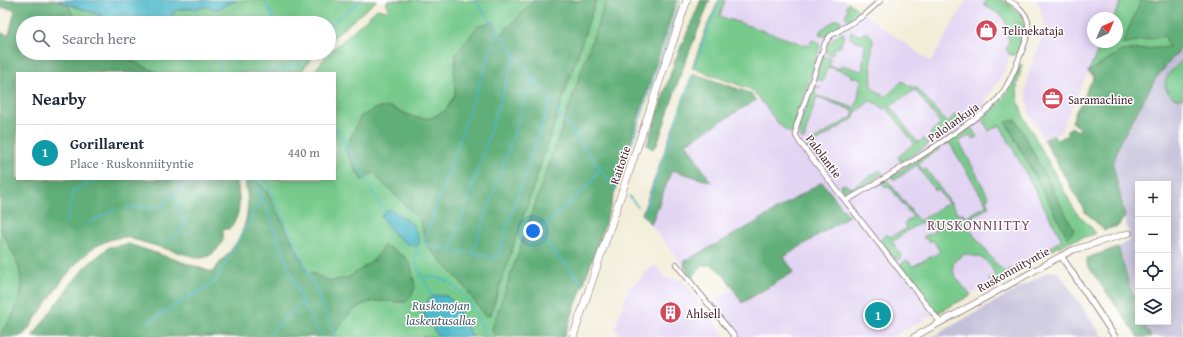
<!DOCTYPE html>
<meta charset="utf-8">
<style>
body{margin:0;font-family:"Gentium Book Plus",serif;background:#f2f2f3;color:#1f2937}
.controls{position:absolute;right:12px;bottom:12px;display:grid;overflow:hidden;border-radius:0px;box-shadow:0 2px 10px #0003}
.controls button{width:36px;height:36px;display:grid;place-items:center;padding:0;border:0;border-bottom:1px solid #e0e1e3;background:#fff;color:#1f2937;font:20px sans-serif}
.compass{position:absolute;left:1087px;top:12px;width:36px;height:36px;border-radius:50%;background:#fff;box-shadow:0 2px 10px #0003;rotate:45deg}
.you{position:absolute;left:533px;top:231px;width:14px;height:14px;margin:-10px;border:3px solid #fff;border-radius:50%;background:#1a73e8;box-shadow:0 0 0 6px #1a73e833}
.badge{display:grid;place-items:center;width:26px;height:26px;border-radius:50%;background:#2563eb;color:#fff;font-size:13px;font-weight:700}
.pin{position:absolute;translate:-50% -50%;border:2px solid #fff;box-shadow:0 1px 4px #0006}
.list{margin:0;padding:0;list-style:none}
h2{display:flex;justify-content:space-between;align-items:center;height:52px;margin:0;padding:0 16px;font-size:17px}
h2 small{font-size:13px;font-weight:400;color:#747a83}
.list li{display:grid;grid-template-columns:26px 1fr auto;gap:12px;align-items:center;box-sizing:border-box;height:56px;padding:0 16px;border-top:1px solid #e0e1e3}
.list b{display:block;font-size:15px;white-space:nowrap}
.list p{margin:0;font-size:13px;white-space:nowrap;color:#747a83}
.list em{font-size:13px;font-style:normal;color:#747a83}
.icon{flex:none;width:22px;height:22px;fill:none;stroke:currentColor;stroke-width:2;stroke-linecap:round;stroke-linejoin:round}
.map{position:relative;flex:none;width:1183px;height:337px;overflow:hidden}
.search{position:absolute;background:#fff;box-shadow:0 2px 10px #0003;left:16px;top:16px;width:320px;height:44px;display:flex;align-items:center;gap:10px;box-sizing:border-box;padding:0 14px;border-radius:22px;color:#747a83;font-size:15px}
.panel{position:absolute;background:#fff;box-shadow:0 2px 10px #0003;left:16px;top:72px;width:320px;height:108px;border-radius:0px}
.map>svg:first-child{display:block}
.built{fill:#e2d4f3}
.industrial{fill:#c5c0da}
.green{fill:#77ca8c;stroke:#60745c;fill-rule:evenodd}
.forest{fill:#61ae78;stroke:#566652}
.water{fill:#4db9c9;stroke:#4c6c7a}
.lines{fill:none;stroke-linecap:round;stroke-linejoin:round}
.stream{stroke:#4db9c9;stroke-width:1.5}
.minor-casing{stroke:#846768;stroke-width:6}
.tertiary-casing{stroke:#846768;stroke-width:7}
.primary-casing{stroke:#846768;stroke-width:8}
.minor{stroke:#fff;stroke-width:4.5}
.tertiary{stroke:#fff;stroke-width:5.5}
.primary{stroke:#fff;stroke-width:7}
.labels{text-anchor:middle;dominant-baseline:central;stroke-width:3;stroke-linejoin:round;paint-order:stroke}
.poi-label{font-size:12px;fill:#4a1f2b;stroke:#fff;text-anchor:start}
.street-label{font-size:12px;fill:#4a1f2b;stroke:#fff}
.water-label{font-size:13px;font-style:italic;fill:#4b5d6a;stroke:#fff}
.quarter-label{font-size:14px;letter-spacing:1px;fill:#764a5d;stroke:#fff}
</style>
<div class="map">
<svg width="1183" height="337" viewBox="0 0 1183 337">
<rect width="100%" height="100%" fill="#fff"/>
<filter id="ink" filterUnits="userSpaceOnUse"><feTurbulence type="fractalNoise" baseFrequency=".025" numOctaves="2"/><feDisplacementMap in="SourceGraphic" scale="8" xChannelSelector="R" yChannelSelector="G"/><feConvolveMatrix kernelMatrix="1 2 1 2 8 2 1 2 1" color-interpolation-filters="sRGB"/></filter>
<filter id="wash" filterUnits="userSpaceOnUse"><feTurbulence type="fractalNoise" baseFrequency=".012" numOctaves="4" result="noise"/><feDisplacementMap in="SourceGraphic" scale="16" xChannelSelector="R" yChannelSelector="G"/><feGaussianBlur stdDeviation="0.9" result="paint"/><feColorMatrix in="noise" values="0 0 0 0 0 0 0 0 0 0 0 0 0 0 0 0 0 1.4 0 .05"/><feComposite in="paint" operator="in"/></filter>
<g filter="url(#wash)">
<rect width="100%" height="100%" fill="#f1edd8"/>
<path class="built" d="M725,0H844L931,62L966,0H989L1005,9L1016,41L1002,76L990,94L984,101L991,111L984,117L1000,125L1062,240L1029,259L1030,262L892,337H738L711,302L734,289L743,303L794,272L783,257L849,216L753,224L686,261L684,267L651,225L672,170L710,181L686,143L760,98L814,48L720,16Z
M1037,0H1122L1113,18H1093V42H1102L1060,132L1044,140L1029,113L1026,92L1029,71L1046,29Z
M655,265L666,278L682,280L726,337H622L615,328L629,287L644,276L643,274Z"/>
<path class="industrial" d="M1183,46V337L1177,335L1171,337H1151L1143,322H1168V184H1138V304L1130,288L1118,247L1130,241L1113,165L1119,144L1156,78Z
M1053,271L1059,273L1103,337H932L1048,272Z"/>
<path class="green" d="M237,0H377L329,41V23H167L176,10L205,7L217,9Z
M388,0H534L501,35L454,74L455,95L446,110L432,118H416L390,107L362,181L373,173L420,220L428,247L462,283L485,316L490,315L596,0H606L492,329L495,337H472C468,329 454,299 446,296C442,295 437,296 433,296L423,312L424,316L439,337H332C342,323 353,305 371,302C381,300 395,302 405,302L411,297L374,260L348,278L330,281L307,271L266,190L253,179H335V73H313L328,54L377,9L387,11L389,9L386,2ZM389,209L414,226L417,246L412,245L393,234Z
M719,0H725L720,16L808,46L812,40L818,42L820,47L792,133C779,132 763,98 750,89L692,68L707,26Z
M871,0H876L851,20L846,18V13L848,9L846,7L849,3L859,10Z
M986,0C991,0 997,0 1002,0C1004,1 1008,3 1010,5C1028,16 1028,39 1016,55H1010L1006,50L1009,42L1004,17L984,5Z
M1122,0H1141L1139,7L1165,36L1169,47L1121,51L1088,72L1102,42H1117V18H1113Z
M67,4L81,7L100,15L104,23H78Z
M837,19L841,21L840,26L825,36H820L819,33L822,29Z
M851,32L860,35L866,32L872,37L873,41L871,61L872,88L886,97L902,81L910,86L917,88L947,123L955,114H957L963,119L962,124L933,141L930,133L941,124L915,90L890,106L918,143L924,138L928,144V145L901,162L898,157L914,143L887,108L883,109L878,104L870,101L855,113L853,119L811,145L819,156L815,157L806,146L809,141L810,142L852,117L854,111L817,97L805,135L806,137L802,140L799,132V125L813,86L815,85L821,88H816L815,93L818,96L855,108L858,98L861,78L851,77V74L828,67L823,82L815,78L823,56L831,58L829,65L840,69L841,65L862,71L865,44L850,38Z
M843,33L845,35L839,48L835,47L832,55L824,52C828,43 833,36 843,33Z
M116,53H316L300,73H158L120,56Z
M1183,60V98L1177,99C1154,87 1169,71 1183,60Z
M1022,64L1017,86L1018,100L1023,115L1075,211L1092,228L1095,234L1070,241L1030,262L1029,259L1062,240L1000,125L989,131L983,120C986,111 998,105 1004,97C1011,87 1015,76 1019,66ZM1016,120L1074,230L1068,238L1006,123Z
M972,128L977,137L973,139L971,135L959,141L989,198L986,199L989,207L964,222L994,261L1005,272L1024,262L1025,265L991,284L989,279L995,274C985,256 983,258 964,254C962,256 958,258 956,260C945,271 965,287 971,295L938,313L900,266L902,263L907,260L913,266L940,252L933,240L930,242L923,237L935,231L928,219L900,235L901,237L892,241L902,257L896,260L880,240L887,234L890,237L907,228L904,223L913,217L889,186L885,188L881,182L884,180L888,181L919,221L948,203L937,189L935,190L918,167L919,166L917,165L896,179H893L892,176L937,146L940,149L918,163L923,170L926,169L963,220L964,219L961,214L963,213L965,218L987,205L950,144L949,143L945,145L944,143L966,129Z
M880,170L883,173L882,174L854,192L847,193L840,188V186L843,184L852,188Z
M0,227C15,258 31,279 14,313C11,321 5,327 0,334Z"/>
<path class="forest" d="M0,0H56L67,4L78,23H23V53H116L121,56L158,73H17V179H237C239,200 243,211 230,229H225L223,231C223,235 224,239 222,242C218,251 208,259 198,258L125,237C83,239 58,289 35,319C31,325 26,335 18,337C13,337 6,337 0,337V334L14,314L22,289L19,266L0,227V33L9,35L15,10L0,7Z
M534,0H596L490,315L485,316L462,283L428,247L420,220L373,173L362,181L345,150L360,117L376,108L390,107L416,118H432L446,110L455,95L454,74L456,54L478,26L493,21L501,35Z
M606,0H677L635,128L602,233L564,337H495L492,329Z
M701,0H710L683,68L657,145L652,149L647,145L674,63Z
M1141,0H1183V46L1156,78L1119,144L1113,165L1125,217L1118,226L1104,230L1085,212L1044,140L1054,135L1058,140L1067,135V131L1071,127L1078,131L1080,128L1072,122L1076,111L1084,98L1088,86L1092,81L1094,76L1088,72L1121,51L1169,47L1165,36L1122,44Z
M695,74L750,93L756,100L686,143L711,182L672,170L651,225L642,214L691,77Z
M1016,120L1074,230L1068,238L1006,122Z
M245,179H253L266,190L307,271L330,281L348,278L374,260L384,245L405,257L411,265L415,287L411,297L405,302C394,302 381,300 370,302C353,305 342,323 332,337H32L70,285L86,266L109,247L129,244L212,272C220,262 230,253 236,243C250,220 249,204 245,179Z
M822,182L849,216L784,257L794,272L742,303C736,293 718,259 703,266C699,268 695,275 692,278L684,267L685,261L753,224Z
M1118,247L1130,288L1138,304V322H1143L1151,337H1138L1087,265V258Z"/>
<path class="water" d="M56,0H237L217,9L205,7L176,10L167,23H104L100,15Z
M389,209C406,220 416,222 419,244L417,246C400,244 390,229 381,216Z
M433,296C437,296 442,295 446,296C454,299 468,329 472,337H439L424,316C421,308 427,301 433,296Z"/>
<g class="lines">
<path class="stream" d="M264,0L276,23
M475,0L616,190
M195,8L201,23
M329,26L362,0
M498,30L424,242L426,244L451,251H461L497,258L550,101
M214,53L222,73
M293,53L300,67
M295,56L298,53
M694,68L711,21L721,0
M265,73L298,64
M335,127L386,214
M621,176L680,0
M255,179L302,302L322,337
M265,179L310,276L335,337
M256,180H266
M629,196L638,207
M126,207H161L190,179
M644,214L692,74
M66,223L74,190L100,179
M89,223L115,209
M166,242L180,232L184,225L175,194
M417,246L416,265L433,297
M451,251L515,55
M473,253L533,77
M423,277C457,273 476,309 485,337
M584,284L536,233L591,183L600,168
M149,321L215,282L262,196
M267,337L302,302"/>
</g>
</g>
<g filter="url(#ink)">
<g class="lines">
<defs>
<path id="minor" d="M881,0L863,16L830,36L825,43L796,127V136L801,144L940,322
M846,201C886,177 927,154 964,126C978,116 991,109 1001,95C1011,81 1017,64 1023,48C1032,25 1031,13 1008,0
M676,264L735,337"/>
<path id="tertiary" d="M1061,256L1115,337
M914,337L1061,256L1073,250L1129,233"/>
<path id="primary" d="M573,337L687,0"/>
</defs>
<use href="#minor" class="minor-casing"/>
<use href="#tertiary" class="tertiary-casing"/>
<use href="#primary" class="primary-casing"/>
<use href="#minor" class="minor"/>
<use href="#tertiary" class="tertiary"/>
<use href="#primary" class="primary"/>
</g>
</g>
<defs>
<symbol id="shop-disc" viewBox="-11 -11 22 22"><circle r="9.5" fill="#d1495b" stroke="#fff"/><path d="M-5-2.5h2.3a2.7 3.5 0 0 1 5.4 0H5L5.5 6h-11ZM-1.5-2.5h3a1.5 2.3 0 0 0-3 0Z" fill="#fff"/></symbol>
<symbol id="office-disc" viewBox="-11 -11 22 22"><circle r="9.5" fill="#d1495b" stroke="#fff"/><path d="M-6-3h4V-5.5h4V-3h4V5H-6ZM-1-4.5V-3h2v-1.5ZM-6 0V1H6V0Z" fill="#fff"/></symbol>
<symbol id="building-disc" viewBox="-11 -11 22 22"><circle r="9.5" fill="#d1495b" stroke="#fff"/><path d="M-4-6H4V6H1V3H-1V6H-4ZM-2.5-4.3h1.7v1.8h-1.7ZM.8-4.3h1.7v1.8H.8ZM-2.5-1h1.7V.8h-1.7ZM.8-1h1.7V.8H.8Z" fill="#fff"/></symbol>
</defs>
<g fill-rule="evenodd">
<use href="#shop-disc" x="974" y="18" width="25" height="25"/>
<use href="#office-disc" x="1040" y="86" width="25" height="25"/>
<use href="#building-disc" x="658" y="300" width="25" height="25"/>
</g>
<g class="labels">
<g class="poi-label">
<text x="1002" y="30">Telinekataja</text>
<text x="1068" y="99">Saramachine</text>
<text x="686" y="313">Ahlsell</text>
</g>
<g class="street-label">
<text transform="translate(953 122) rotate(-35)">Palolankuja</text>
<text transform="translate(824 156) rotate(53)">Palolantie</text>
<text transform="translate(620 165) rotate(-71)">Raitotie</text>
<text transform="translate(1013 269) rotate(-29)">Ruskonniityntie</text>
</g>
<g class="water-label">
<text x="441" y="305">Ruskonojan<tspan x="441" dy="15">laskeutusallas</tspan></text>
</g>
<g class="quarter-label">
<text x="979" y="225">RUSKONNIITTY</text>
</g>
</g>
</svg>
<div class="controls">
<button>+</button>
<button>−</button>
<button><svg class="icon" aria-label="locate" viewBox="0 0 24 24"><circle cx="12" cy="12" r="6"/><path d="M12 2v4M12 18v4M2 12h4M18 12h4"/></svg></button>
<button><svg class="icon" aria-label="layers" viewBox="0 0 24 24"><path d="M12 4l9 5-9 5-9-5zM3 14l9 5 9-5"/></svg></button>
</div>
<svg class="compass" viewBox="-18 -18 36 36"><path d="M0-13l5 13h-10z" fill="#e53935"/><path d="M0 13l5-13h-10z" fill="#747a83"/></svg>
<div class="you"></div>
<div class="pin badge" style="left:878px;top:315px;background:#0f9aa8">1</div>
<div class="search"><svg class="icon" aria-label="search" viewBox="0 0 24 24"><circle cx="10" cy="10" r="6"/><path d="M15 15l6 6"/></svg>Search here</div>
<section class="panel">
<h2>Nearby<small></small></h2>
<ul class="list">
<li><span class="badge" style="background:#0f9aa8">1</span><div><b>Gorillarent</b><p>Place · Ruskonniityntie</p></div><em>440 m</em></li>
</ul>
</section>
</div>
